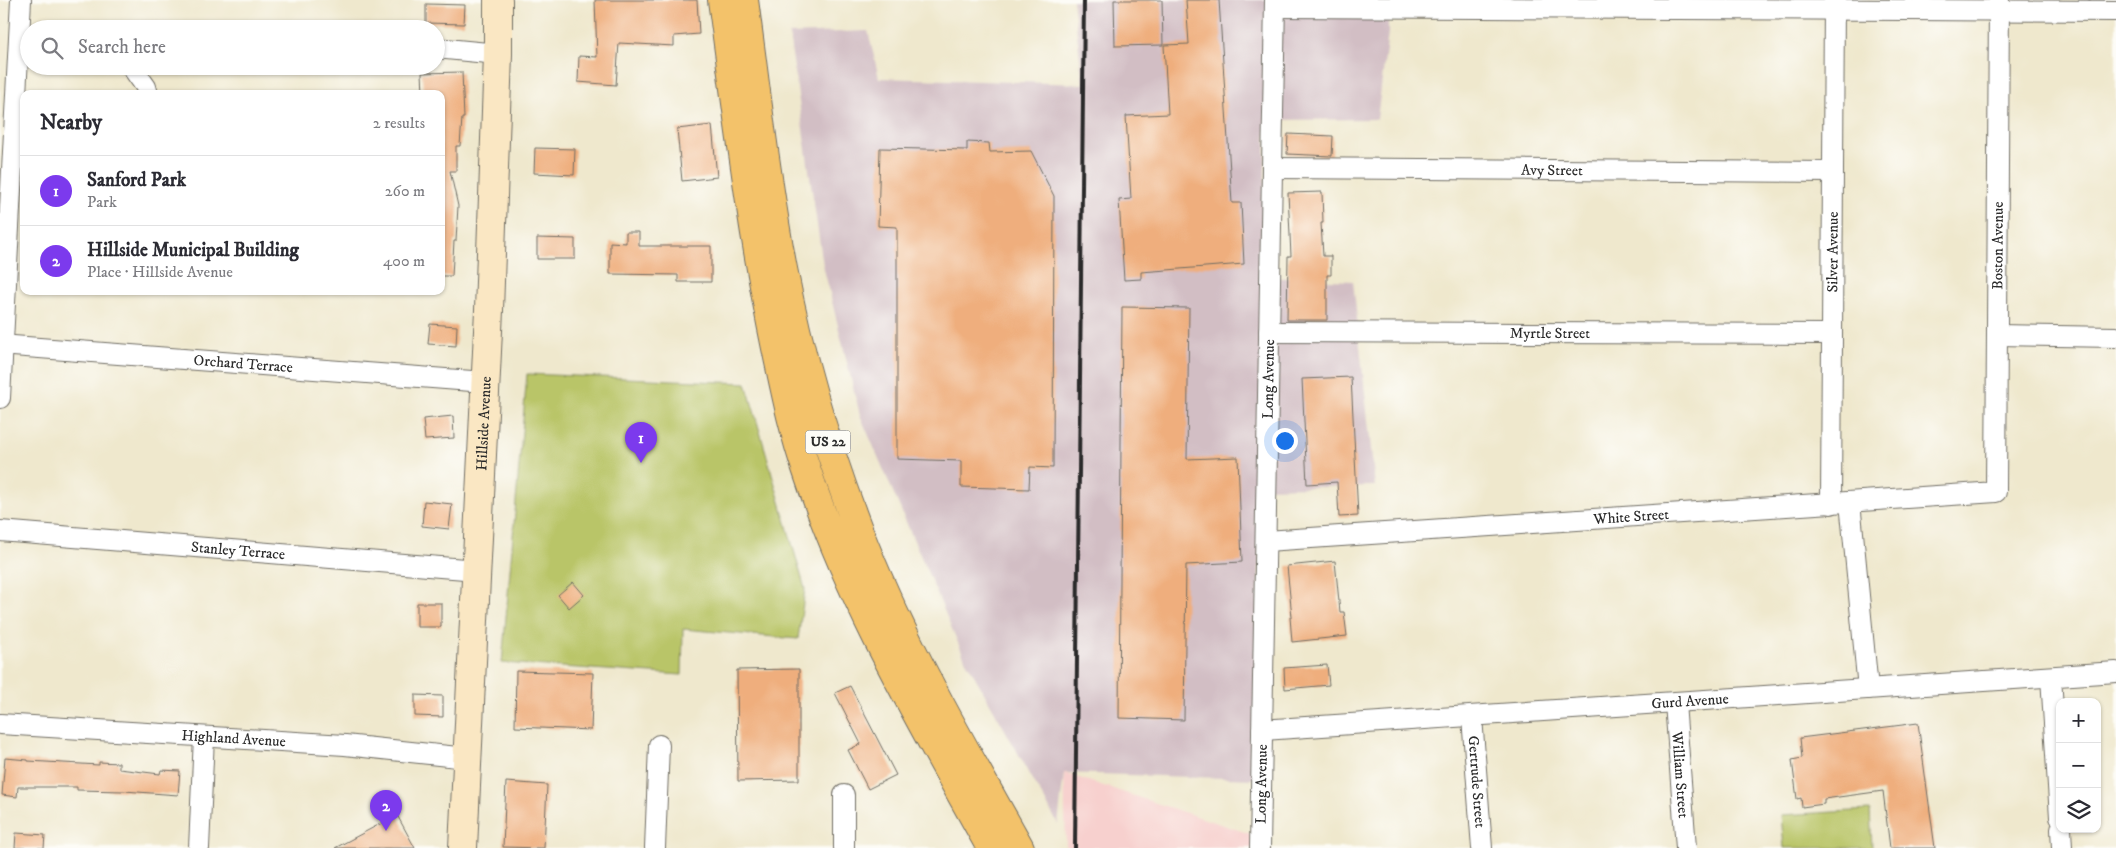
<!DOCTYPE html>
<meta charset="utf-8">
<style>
body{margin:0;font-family:"IM FELL DW Pica",serif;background:#f2f2f3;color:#2b2b33}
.controls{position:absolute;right:15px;bottom:15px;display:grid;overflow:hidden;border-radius:10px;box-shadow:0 1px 4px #0004}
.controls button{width:45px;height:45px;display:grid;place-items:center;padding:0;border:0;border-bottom:1px solid #e1e1e2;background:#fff;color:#2b2b33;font:25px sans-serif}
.you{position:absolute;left:1284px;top:440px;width:18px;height:18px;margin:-12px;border:4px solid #fff;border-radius:50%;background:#1a73e8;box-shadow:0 0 0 8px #1a73e833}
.badge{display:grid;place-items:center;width:32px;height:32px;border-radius:50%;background:#7c3aed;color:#fff;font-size:16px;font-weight:700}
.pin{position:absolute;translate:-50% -41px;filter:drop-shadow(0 1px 2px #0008)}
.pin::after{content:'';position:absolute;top:26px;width:18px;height:15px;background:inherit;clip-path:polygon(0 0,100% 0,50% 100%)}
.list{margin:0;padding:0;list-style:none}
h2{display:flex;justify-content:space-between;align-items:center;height:65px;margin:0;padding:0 20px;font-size:21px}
h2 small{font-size:16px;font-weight:400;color:#7c7c81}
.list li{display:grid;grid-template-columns:32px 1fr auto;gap:15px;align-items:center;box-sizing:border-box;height:70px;padding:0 20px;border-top:1px solid #e1e1e2}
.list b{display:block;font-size:19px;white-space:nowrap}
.list p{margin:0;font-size:16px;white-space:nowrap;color:#7c7c81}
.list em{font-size:16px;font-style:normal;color:#7c7c81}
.icon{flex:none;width:28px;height:28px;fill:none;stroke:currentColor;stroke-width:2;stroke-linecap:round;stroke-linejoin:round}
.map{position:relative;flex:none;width:2116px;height:848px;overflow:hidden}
.search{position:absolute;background:#fff;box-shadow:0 1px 4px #0004;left:20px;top:20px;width:425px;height:55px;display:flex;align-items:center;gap:12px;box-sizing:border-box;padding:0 18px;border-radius:28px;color:#7c7c81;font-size:19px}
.panel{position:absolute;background:#fff;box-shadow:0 1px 4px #0004;left:20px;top:90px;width:425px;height:205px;border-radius:10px}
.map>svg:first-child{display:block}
.built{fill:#f7d0ce}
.industrial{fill:#d2bec4}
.green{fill:#b9c567;stroke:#727849}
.building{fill:#efae7d}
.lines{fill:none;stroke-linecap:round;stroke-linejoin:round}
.street-casing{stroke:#706d64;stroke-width:22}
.secondary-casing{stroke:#706d64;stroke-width:30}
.highway-casing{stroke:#706d64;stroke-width:30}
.street{stroke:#fff;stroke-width:20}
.secondary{stroke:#fae7c3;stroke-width:28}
.highway{stroke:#f3c26a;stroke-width:28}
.rail{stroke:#2b2b2b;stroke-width:4}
.labels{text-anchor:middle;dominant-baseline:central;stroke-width:4.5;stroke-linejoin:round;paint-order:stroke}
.shield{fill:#fdfcf7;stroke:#6a6a68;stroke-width:1}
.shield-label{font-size:14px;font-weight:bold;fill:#2b2b2b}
.street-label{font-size:15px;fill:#2b2b2b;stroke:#fdfcf7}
</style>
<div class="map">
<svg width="2116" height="848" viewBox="0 0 2116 848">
<rect width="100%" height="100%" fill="#fdfcf7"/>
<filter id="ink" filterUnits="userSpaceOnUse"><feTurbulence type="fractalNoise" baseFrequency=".02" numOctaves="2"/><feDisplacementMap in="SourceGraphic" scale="10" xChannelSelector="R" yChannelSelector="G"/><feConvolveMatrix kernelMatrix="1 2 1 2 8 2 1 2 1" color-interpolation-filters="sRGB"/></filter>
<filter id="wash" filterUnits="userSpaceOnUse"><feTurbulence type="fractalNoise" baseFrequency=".0096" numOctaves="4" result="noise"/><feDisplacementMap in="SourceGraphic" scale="20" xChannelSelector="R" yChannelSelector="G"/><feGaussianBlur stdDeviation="1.12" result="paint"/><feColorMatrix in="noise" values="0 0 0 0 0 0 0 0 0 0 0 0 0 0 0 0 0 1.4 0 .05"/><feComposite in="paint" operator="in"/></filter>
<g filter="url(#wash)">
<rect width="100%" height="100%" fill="#efe8cd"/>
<path class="built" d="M1064,773L1260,837V848H1066Z"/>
<path class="industrial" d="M1073,0H1388V33L1377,119L1266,120L1263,277L1353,281L1375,486L1260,488L1256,779L1064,773L1058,824L965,659L860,415L823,265L789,34L868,31L879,78L1083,84Z"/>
<path class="green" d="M527,374L746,383L805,589L798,639L683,629L682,675L502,663Z
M1870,810L1872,848H1784L1781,815Z"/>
<g id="blocks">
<path class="building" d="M595,0H697L699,34L674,36V46L619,43L616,85L578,82L579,56L597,57Z
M1114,0H1162L1163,45L1115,46Z
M1186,0H1219L1232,203H1241L1244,264L1141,272V279L1124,280L1119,200L1131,199L1126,116L1168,114L1164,45L1189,44Z
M426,4L465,5L464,24L426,23Z
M462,72L464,118H462L460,146H456V171H450L458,206L456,241H454L452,276H441V92L423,93L422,73Z
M712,125L717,177L682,181L677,129Z
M1288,134L1333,136L1332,156L1287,154Z
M967,142L989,143L990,152L1031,151L1054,196L1053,468L1030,467L1029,489L961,487V461L897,459V227L878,226L880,148L967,150Z
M535,148L575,149L574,175L534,173Z
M1322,192L1323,223H1321L1323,256H1331V275H1327V320H1287L1288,256H1291L1288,193Z
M626,232H639V246H711V282H678V275L610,274V242L626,243Z
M537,238L575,239V259H537Z
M1122,307L1189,308L1187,459L1238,457L1242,562L1186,565L1184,720L1119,718Z
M430,324L457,326L456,346L428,344Z
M1351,377L1358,516L1339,517L1337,482L1307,484L1302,379Z
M453,416L454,438L425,440L423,419Z
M424,501L452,504L449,529L422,526Z
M1335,561L1340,612H1344L1347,636L1292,642L1290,617H1292L1287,566Z
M573,582L584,595L569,608L558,595Z
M417,603H441V627H417Z
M1327,665L1329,685L1285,689L1284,668Z
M799,669V780L738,781L737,670Z
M516,671L593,673L591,730L515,727Z
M850,686L896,775L868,789L848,750L861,744L835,693Z
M415,695L443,696V717L415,716Z
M1918,723L1935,848H1890L1883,791L1824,799V804L1802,807L1801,798L1797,799L1792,760L1802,758L1800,738Z
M5,758L28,760V761L99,765V762L119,763V769L160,774L161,770L180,771L178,795L124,791L77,790V787H18L17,797L2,795Z
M506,782L547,785L544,848L503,847Z
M397,815L415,848H335Z
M16,833L45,835L44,848H15Z"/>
</g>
</g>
<g filter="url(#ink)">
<use href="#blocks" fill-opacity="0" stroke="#706d64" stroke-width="1"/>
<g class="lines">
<defs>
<g id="street">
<path d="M1275,7L2116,11"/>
<path d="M436,48L498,54"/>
<path d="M131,66L146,87L148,94"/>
<path id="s1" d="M1272,168L1833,172"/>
<path id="s2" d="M1269,332L1832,334"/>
<path d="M1997,335L2116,337"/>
<path id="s3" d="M0,345L485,382"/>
<path d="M0,398L21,0"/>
<path d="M1850,502L1868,689"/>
<path id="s4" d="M1831,504L1834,0"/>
<path id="s5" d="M0,531L477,570"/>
<path id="s6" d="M1266,541L1996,492L1999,0"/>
<path d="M2051,677L2060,817"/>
<path id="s7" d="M1675,703L1686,848"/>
<path id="s8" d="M1472,717L1482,848"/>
<path id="s9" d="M0,724L345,745L467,758"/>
<path id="s10" d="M1262,730L2116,672"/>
<path d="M2061,829L2062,848"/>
<path d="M199,848L204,737"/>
<path d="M655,848L659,745"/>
<path d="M844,848V795"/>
<path id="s11" d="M1260,848L1275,0"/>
</g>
<g id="secondary">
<path id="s12" d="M463,848L489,310L498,54V0"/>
</g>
<path id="highway" d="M722,0C738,116 752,233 776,348C785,390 793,431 807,471C851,605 923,725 991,848
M744,0C756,89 766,180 783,269C800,357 826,445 858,529C901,641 962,744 1020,848"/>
</defs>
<use href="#street" class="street-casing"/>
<use href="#secondary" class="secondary-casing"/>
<use href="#highway" class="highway-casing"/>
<use href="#street" class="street"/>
<use href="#secondary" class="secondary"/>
<use href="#highway" class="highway"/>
<path class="rail" d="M1075,848L1084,0"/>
</g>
</g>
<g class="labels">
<rect class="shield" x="805.5" y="430.5" width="45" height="23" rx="4"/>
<g class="shield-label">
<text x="828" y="442">US 22</text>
</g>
<g class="street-label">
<text stroke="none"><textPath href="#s1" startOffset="280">Avy Street</textPath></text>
<text stroke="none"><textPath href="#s6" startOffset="978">Boston Avenue</textPath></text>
<text stroke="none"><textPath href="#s4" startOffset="252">Silver Avenue</textPath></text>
<text stroke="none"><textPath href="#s2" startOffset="281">Myrtle Street</textPath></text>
<text stroke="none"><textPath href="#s3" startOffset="244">Orchard Terrace</textPath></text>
<text stroke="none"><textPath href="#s11" startOffset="469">Long Avenue</textPath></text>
<text stroke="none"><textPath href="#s12" startOffset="425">Hillside Avenue</textPath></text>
<text stroke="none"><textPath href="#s6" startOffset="366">White Street</textPath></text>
<text stroke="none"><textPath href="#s5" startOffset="239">Stanley Terrace</textPath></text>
<text stroke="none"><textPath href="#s10" startOffset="429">Gurd Avenue</textPath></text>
<text stroke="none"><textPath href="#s9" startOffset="234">Highland Avenue</textPath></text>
<text stroke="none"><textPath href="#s7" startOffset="72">William Street</textPath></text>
<text stroke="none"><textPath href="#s8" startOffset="65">Gertrude Street</textPath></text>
<text stroke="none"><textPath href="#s11" startOffset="64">Long Avenue</textPath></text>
</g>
</g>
</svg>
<div class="controls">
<button>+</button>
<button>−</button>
<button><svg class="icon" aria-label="layers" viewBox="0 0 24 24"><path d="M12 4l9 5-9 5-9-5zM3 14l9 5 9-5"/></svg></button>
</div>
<div class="you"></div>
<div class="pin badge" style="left:641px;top:463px">1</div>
<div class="pin badge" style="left:386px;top:831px">2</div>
<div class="search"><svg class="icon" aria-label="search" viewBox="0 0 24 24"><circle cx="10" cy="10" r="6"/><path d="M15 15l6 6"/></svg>Search here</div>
<section class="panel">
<h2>Nearby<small>2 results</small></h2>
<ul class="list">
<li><span class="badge">1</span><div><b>Sanford Park</b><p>Park</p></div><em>260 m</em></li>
<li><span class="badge">2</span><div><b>Hillside Municipal Building</b><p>Place · Hillside Avenue</p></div><em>400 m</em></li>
</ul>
</section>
</div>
